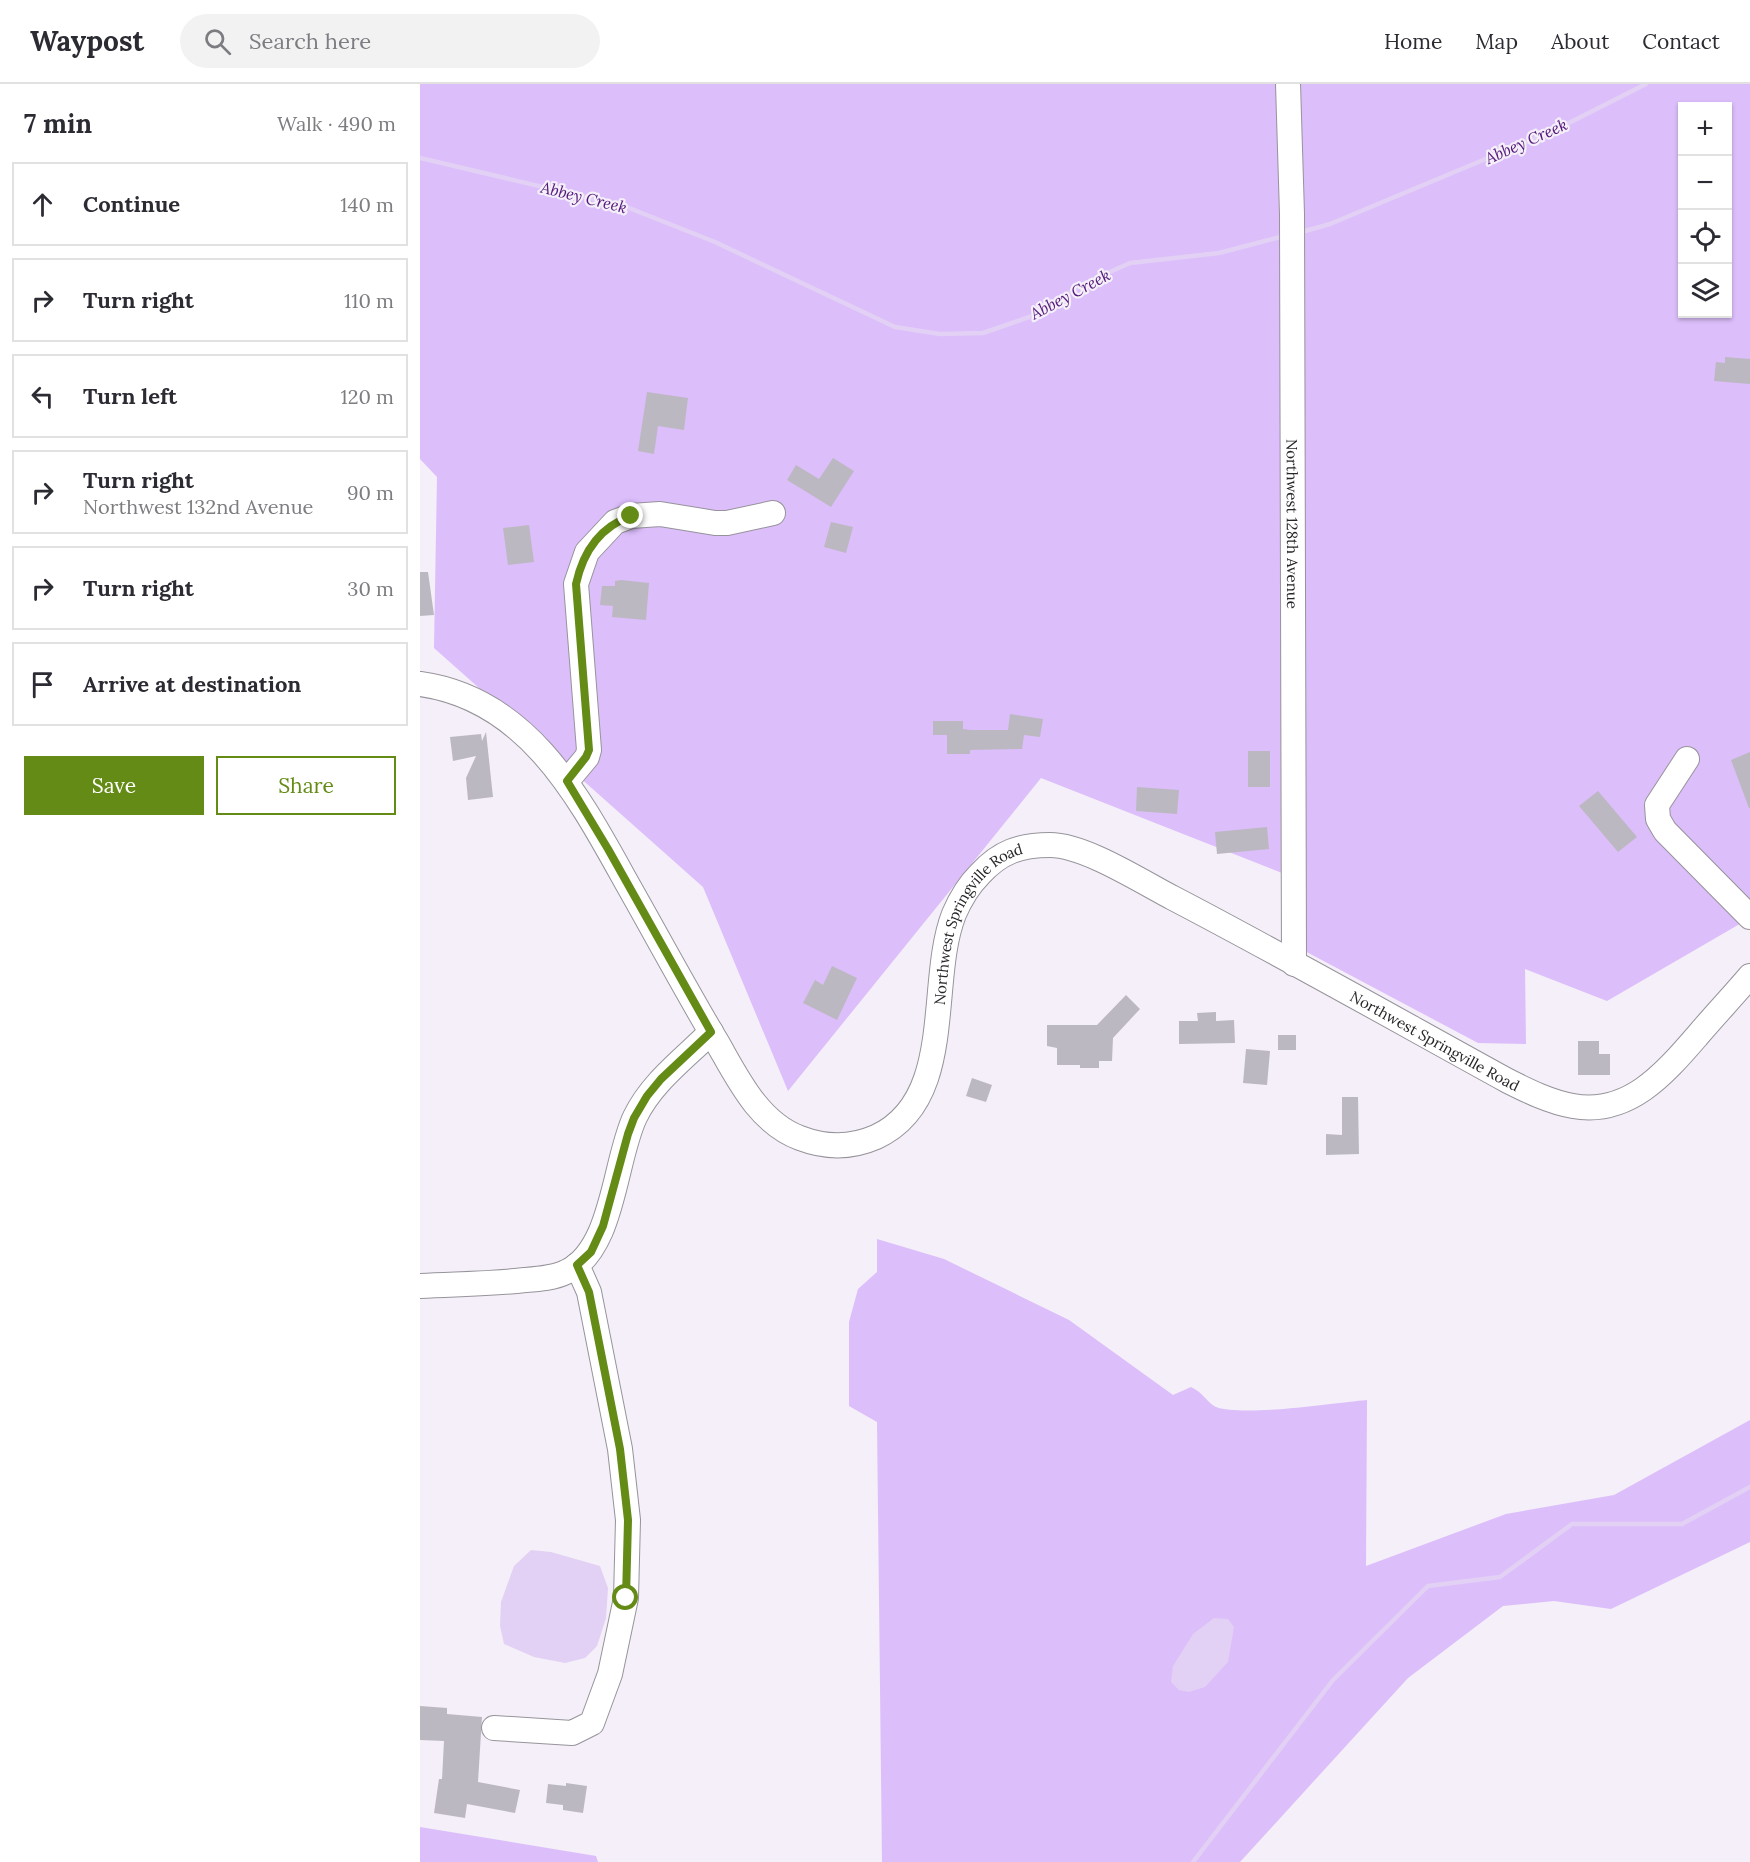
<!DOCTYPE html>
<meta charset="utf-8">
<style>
body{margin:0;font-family:Lora,serif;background:#f2f2f3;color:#2b2b33}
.controls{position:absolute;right:18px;top:18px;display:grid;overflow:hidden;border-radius:0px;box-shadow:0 2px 4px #0004}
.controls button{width:54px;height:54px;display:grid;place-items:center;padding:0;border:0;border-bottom:2px solid #e1e1e2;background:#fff;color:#2b2b33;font:30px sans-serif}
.stop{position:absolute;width:18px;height:18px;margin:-14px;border:4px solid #648b16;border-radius:50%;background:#fff}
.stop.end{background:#648b16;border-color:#fff;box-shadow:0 2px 6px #0008}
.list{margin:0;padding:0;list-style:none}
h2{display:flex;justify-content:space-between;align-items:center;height:78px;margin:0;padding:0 24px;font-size:26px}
h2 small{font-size:20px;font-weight:400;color:#7c7c81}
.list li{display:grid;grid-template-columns:39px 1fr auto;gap:18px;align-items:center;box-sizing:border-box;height:84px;margin:0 12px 12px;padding:0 12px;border:2px solid #e1e1e2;border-radius:0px}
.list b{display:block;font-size:22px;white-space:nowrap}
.list p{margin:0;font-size:20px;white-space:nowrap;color:#7c7c81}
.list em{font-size:20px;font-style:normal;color:#7c7c81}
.actions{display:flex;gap:12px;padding:18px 24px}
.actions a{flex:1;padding:14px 0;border:2px solid #648b16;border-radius:0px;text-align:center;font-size:21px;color:#648b16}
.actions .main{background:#648b16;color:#fff}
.icon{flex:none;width:33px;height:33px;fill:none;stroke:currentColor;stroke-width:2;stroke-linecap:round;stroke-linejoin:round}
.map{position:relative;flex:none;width:1330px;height:1778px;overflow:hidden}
header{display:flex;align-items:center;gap:36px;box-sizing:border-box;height:84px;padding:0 30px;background:#fff;border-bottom:2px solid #e1e1e2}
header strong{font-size:28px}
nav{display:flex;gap:33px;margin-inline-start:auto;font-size:21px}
.search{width:420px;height:54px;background:#f2f2f3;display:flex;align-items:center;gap:15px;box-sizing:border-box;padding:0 21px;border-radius:33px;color:#7c7c81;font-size:22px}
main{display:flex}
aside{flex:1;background:#fff}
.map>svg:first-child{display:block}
.green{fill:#dcbefa;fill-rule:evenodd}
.water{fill:#e2d1f4}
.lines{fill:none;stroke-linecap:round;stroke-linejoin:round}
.stream{stroke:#e2d1f4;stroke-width:4.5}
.building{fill:#bcb8c1}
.minor-casing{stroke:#97939b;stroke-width:26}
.minor{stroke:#fff;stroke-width:24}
.route{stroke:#648b16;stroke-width:8}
.labels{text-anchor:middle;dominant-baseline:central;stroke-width:4.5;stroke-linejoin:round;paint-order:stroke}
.street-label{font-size:15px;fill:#272529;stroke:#f4eff8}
.water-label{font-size:16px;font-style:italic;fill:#53177b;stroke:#f4eff8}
</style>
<header>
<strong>Waypost</strong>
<div class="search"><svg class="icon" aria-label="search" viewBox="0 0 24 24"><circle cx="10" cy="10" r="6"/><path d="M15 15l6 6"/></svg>Search here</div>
<nav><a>Home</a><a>Map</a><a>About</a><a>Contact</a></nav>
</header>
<main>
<aside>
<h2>7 min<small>Walk · 490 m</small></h2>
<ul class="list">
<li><svg class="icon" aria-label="ahead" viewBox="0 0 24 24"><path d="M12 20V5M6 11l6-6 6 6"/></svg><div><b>Continue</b></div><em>140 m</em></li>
<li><svg class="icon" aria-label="right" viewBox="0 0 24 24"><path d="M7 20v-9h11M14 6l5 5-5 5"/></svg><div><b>Turn right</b></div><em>110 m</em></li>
<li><svg class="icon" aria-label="left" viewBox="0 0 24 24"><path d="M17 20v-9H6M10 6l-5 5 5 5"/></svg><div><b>Turn left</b></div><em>120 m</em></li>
<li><svg class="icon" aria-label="right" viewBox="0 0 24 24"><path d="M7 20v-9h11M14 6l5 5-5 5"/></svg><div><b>Turn right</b><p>Northwest 132nd Avenue</p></div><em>90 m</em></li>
<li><svg class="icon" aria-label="right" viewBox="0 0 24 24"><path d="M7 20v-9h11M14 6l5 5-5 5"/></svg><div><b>Turn right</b></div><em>30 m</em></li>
<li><svg class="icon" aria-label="arrive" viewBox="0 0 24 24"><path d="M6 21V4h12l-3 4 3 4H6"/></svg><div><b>Arrive at destination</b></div></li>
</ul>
<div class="actions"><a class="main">Save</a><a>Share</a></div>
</aside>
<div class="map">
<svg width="1330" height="1778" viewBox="0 0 1330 1778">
<rect width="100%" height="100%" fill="#f4eff8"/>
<path class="green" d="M0,0H1330V834L1187,917L1105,885L1106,960L1058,959L881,865L880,796L621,694L368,1007L283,803L14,564L17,393L0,375ZM1262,22H1308V230H1262Z
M457,1155L524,1175L649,1236L753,1311L771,1303C784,1309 787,1319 796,1323C824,1333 914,1319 947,1316L946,1482L1086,1430L1194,1411L1330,1336V1458L1191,1525L1134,1517L1083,1522L988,1594L820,1778H462L457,1338L429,1322V1238L438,1205L457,1188Z
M0,1743L176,1772L178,1778H0Z"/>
<path class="water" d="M111,1466L131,1468L180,1482L188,1504L186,1534L177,1562L165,1574L145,1579L114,1573L84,1560L80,1542L81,1518L94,1482Z
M794,1534L808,1535L814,1543L808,1578L785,1603L769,1608L759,1606L751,1598L753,1582L773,1550Z"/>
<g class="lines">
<path class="stream" d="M0,74L204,122L295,158L475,243L520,250L563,249L612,232L663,200L710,179L799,169L864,152
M878,149L910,140L1135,46L1226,0
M773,1778L913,1596L1008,1502L1080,1493L1152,1440H1262L1330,1403"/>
</g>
<path class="building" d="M1305,273L1330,275V300L1294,297L1296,278L1305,279Z
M227,308L268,314L264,346L238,342L234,370L218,367Z
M413,374L434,387L411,423L367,396L376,381L399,395Z
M411,438L433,443L426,469L404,463Z
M109,441L114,478L88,481L83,444Z
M0,488H8L14,531L0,532Z
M201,496L229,499L226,536L192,533L193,522L180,521L182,502H195V497Z
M590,630L623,635L620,653L604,651L602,665L550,666V670H527V651H513V637H543V645L550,646H588Z
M66,648L73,713L48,716L46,694L56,672L33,677L30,653L61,650L62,657Z
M828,667H850V703H828Z
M1330,668V724H1329L1311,676Z
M717,703L759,706L757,730L716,727Z
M1178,707L1217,753L1198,768L1159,722Z
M847,743L849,765L797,770L795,748Z
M412,882L437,894L417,936L383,919L395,896L403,901Z
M706,911L720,925L693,954L692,977H679V984H660V981H637V964L627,962V941H677Z
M796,928V937L814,936L815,959L759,960V937H778L777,929Z
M858,951H876V966H858Z
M1158,957H1179V970H1190V991H1158Z
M826,965L850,967L847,1001L823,999Z
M552,994L572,1001L566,1018L546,1012Z
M922,1013H938L939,1070L906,1071V1050L922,1051Z
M0,1622L27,1624V1630L62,1633L58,1698L100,1706L95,1729L47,1720L45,1734L14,1729L19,1695H22L24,1657L0,1656Z
M146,1699L167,1702L163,1729L143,1726V1721L126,1719L128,1700L146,1702Z"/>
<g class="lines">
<defs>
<g id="minor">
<path id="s1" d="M868,0L872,130L874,880"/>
<path id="s2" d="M0,600C109,615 160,715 208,801C238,854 267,908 298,960C318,995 339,1039 380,1054C406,1064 431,1064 456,1053C537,1016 507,898 534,830C540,816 549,801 560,790C580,768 600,761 630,761C665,761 722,798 753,814C866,873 977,936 1088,997C1108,1007 1130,1018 1153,1022C1209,1032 1245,989 1278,951C1295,931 1313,912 1330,892"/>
<path d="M1267,675L1237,721L1238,735L1245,747L1330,833"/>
<path d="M147,697L167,673L169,666L156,500L167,468L195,438L211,432L240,430L295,439H307L353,429"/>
<path d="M0,1202C35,1200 71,1200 105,1196C119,1195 134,1194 146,1188C194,1166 194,1077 215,1033C232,998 264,975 291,948"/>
<path d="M74,1644L152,1649L172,1639L190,1590L206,1514L208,1436L200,1365L169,1208L157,1181"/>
</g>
</defs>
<use href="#minor" class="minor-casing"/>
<use href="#minor" class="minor"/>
</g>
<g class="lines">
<path class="route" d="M206,1514L208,1436L200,1365L169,1208L157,1181L171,1168L183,1142L208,1050L214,1034L227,1012L241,995L291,948L188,765L147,697L166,673L169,666L156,500C163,468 180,443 211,432"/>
</g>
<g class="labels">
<g class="street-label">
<text stroke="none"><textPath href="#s1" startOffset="440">Northwest 128th Avenue</textPath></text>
<text stroke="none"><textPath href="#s2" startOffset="939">Northwest Springville Road</textPath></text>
<text stroke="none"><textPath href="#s2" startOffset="1496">Northwest Springville Road</textPath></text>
</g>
<g class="water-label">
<text transform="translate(1106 57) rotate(-24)">Abbey Creek</text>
<text transform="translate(164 113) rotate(14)">Abbey Creek</text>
<text transform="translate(650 210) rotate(-28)">Abbey Creek</text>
</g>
</g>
</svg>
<div class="controls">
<button>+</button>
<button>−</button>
<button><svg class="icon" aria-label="locate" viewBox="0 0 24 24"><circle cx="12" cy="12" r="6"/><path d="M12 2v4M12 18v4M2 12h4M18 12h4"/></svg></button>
<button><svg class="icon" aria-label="layers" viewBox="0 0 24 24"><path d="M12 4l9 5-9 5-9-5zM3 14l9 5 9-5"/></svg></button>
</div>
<div class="stop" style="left:206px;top:1514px"></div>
<div class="stop end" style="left:211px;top:432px"></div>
</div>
</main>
